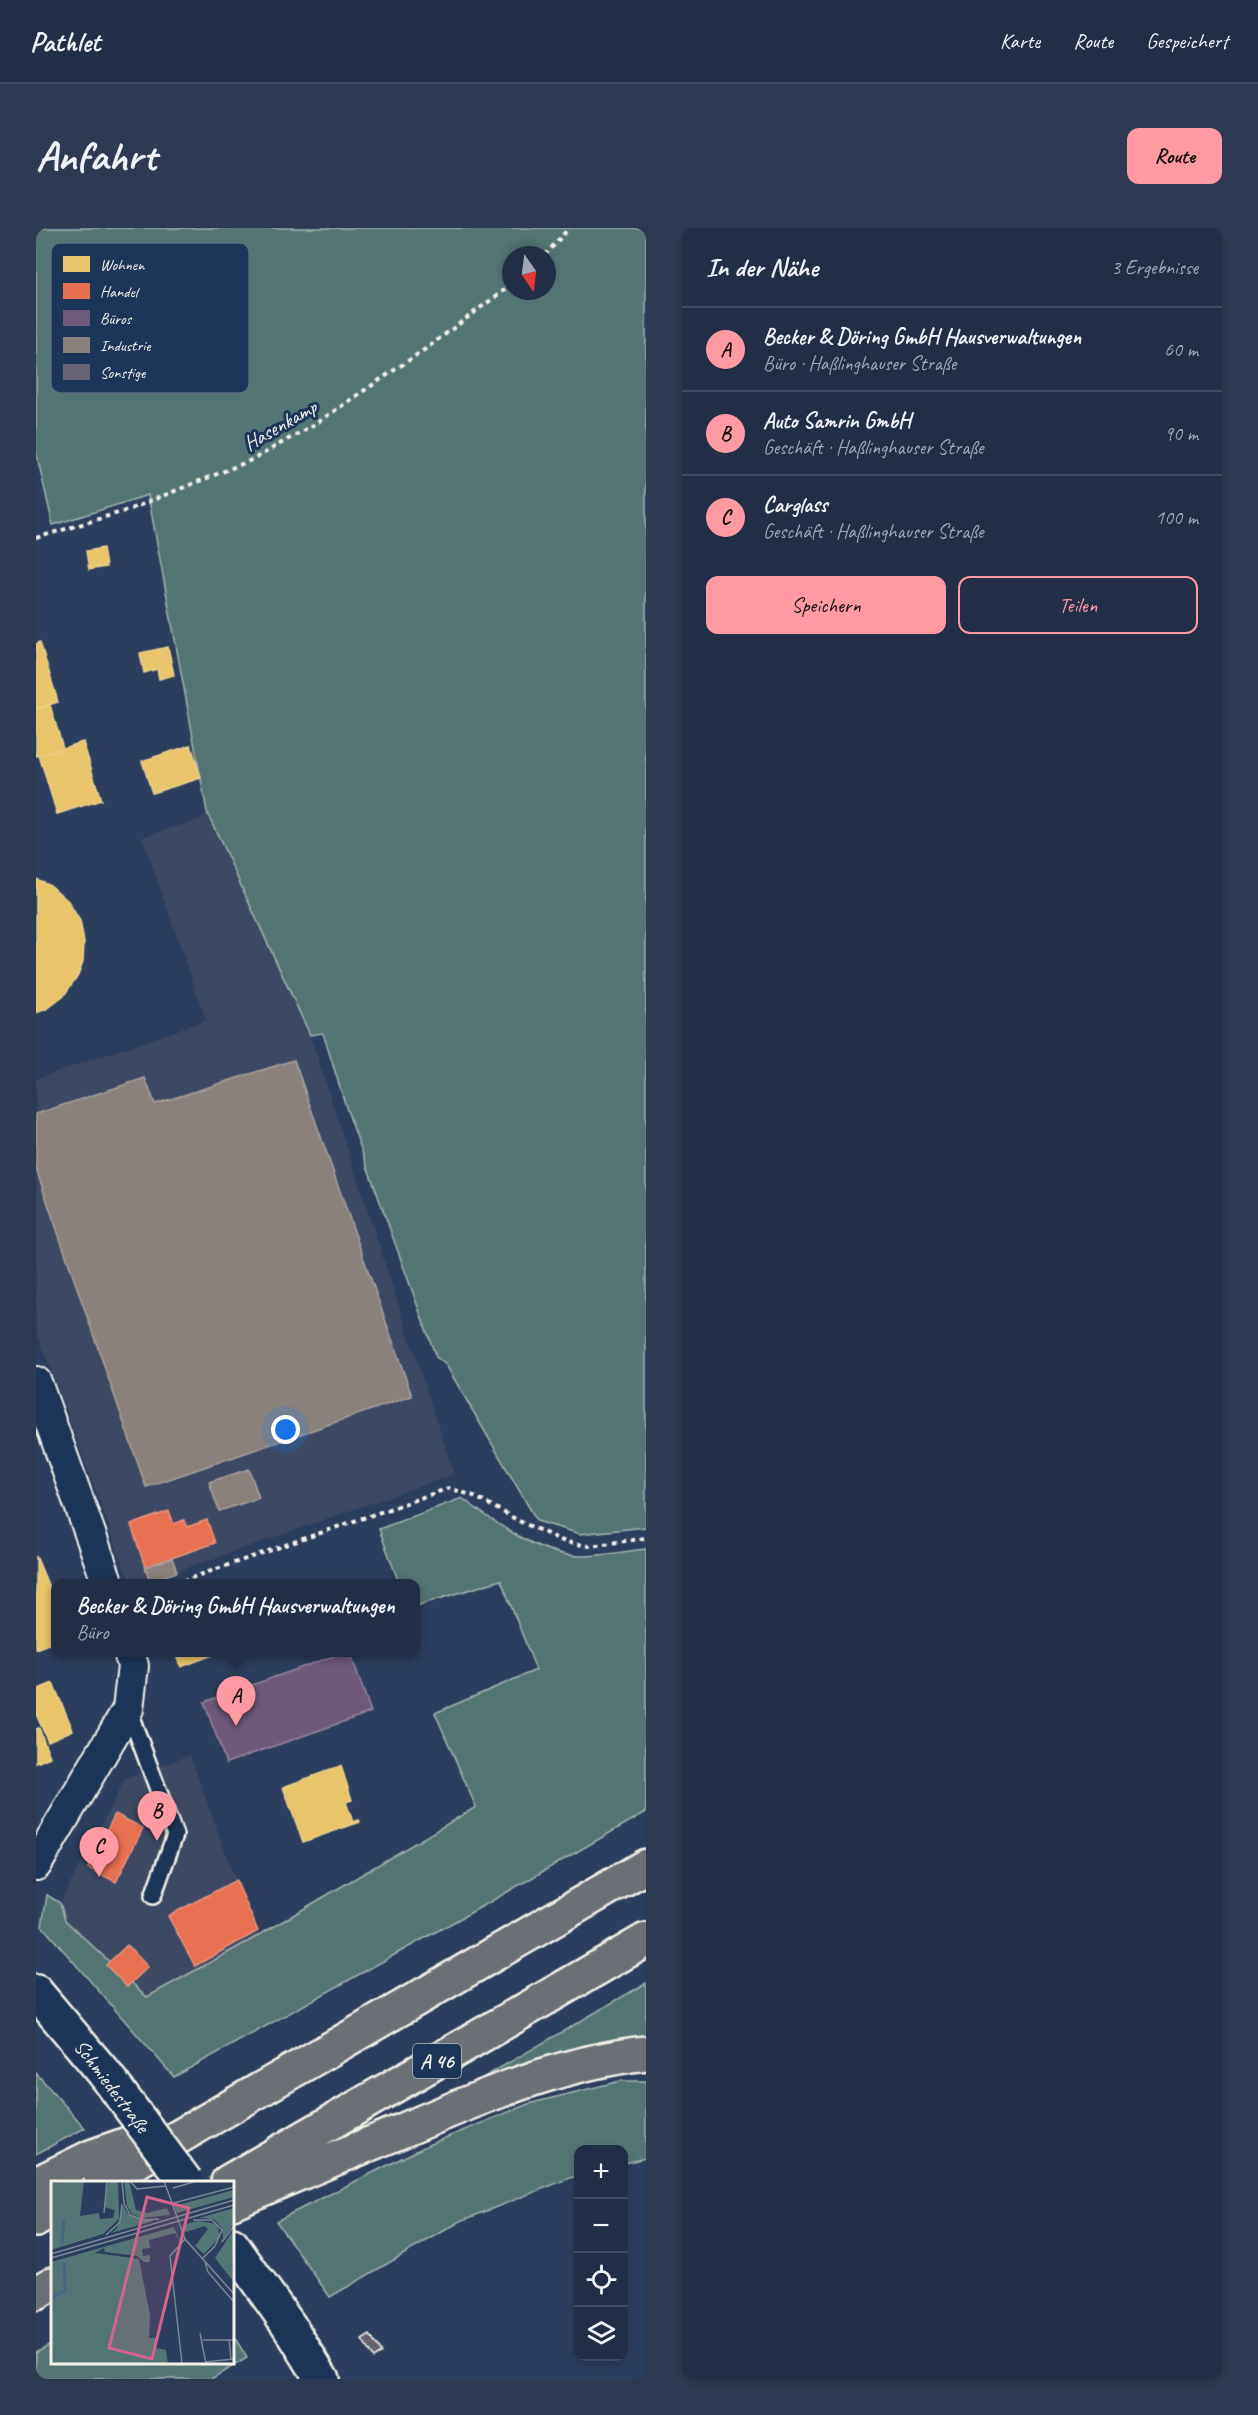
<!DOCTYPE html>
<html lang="de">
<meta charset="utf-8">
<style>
body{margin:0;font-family:Caveat,sans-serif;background:#2d3a51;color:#f1f3f6}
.controls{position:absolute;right:18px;bottom:18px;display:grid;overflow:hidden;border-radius:12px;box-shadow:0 3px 9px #0003}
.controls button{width:54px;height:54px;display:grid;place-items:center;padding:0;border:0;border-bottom:2px solid #3e4a5f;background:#212e46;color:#f1f3f6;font:30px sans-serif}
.compass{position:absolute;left:466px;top:18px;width:54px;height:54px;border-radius:50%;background:#212e46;box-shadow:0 3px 9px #0003;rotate:166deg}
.you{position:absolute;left:250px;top:1202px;width:21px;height:21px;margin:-15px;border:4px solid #fff;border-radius:50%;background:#1a73e8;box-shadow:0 0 0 9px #1a73e833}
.badge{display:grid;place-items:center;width:39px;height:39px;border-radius:50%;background:#ff9aa2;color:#111;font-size:20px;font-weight:700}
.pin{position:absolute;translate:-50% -50px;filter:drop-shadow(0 2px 3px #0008)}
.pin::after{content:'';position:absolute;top:32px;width:21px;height:18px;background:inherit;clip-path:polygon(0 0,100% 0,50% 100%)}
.popup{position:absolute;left:15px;top:1351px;width:369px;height:78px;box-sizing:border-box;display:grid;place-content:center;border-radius:12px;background:#212e46;filter:drop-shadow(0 2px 4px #0005);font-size:20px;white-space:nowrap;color:#a2a8b3}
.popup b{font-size:22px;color:#f1f3f6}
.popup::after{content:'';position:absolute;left:50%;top:100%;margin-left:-12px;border:12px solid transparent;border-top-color:#212e46}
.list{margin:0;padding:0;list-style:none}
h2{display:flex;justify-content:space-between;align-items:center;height:78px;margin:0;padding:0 24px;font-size:26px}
h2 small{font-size:20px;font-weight:400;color:#a2a8b3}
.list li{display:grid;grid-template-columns:39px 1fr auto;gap:18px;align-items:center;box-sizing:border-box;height:84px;padding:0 24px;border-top:2px solid #3e4a5f}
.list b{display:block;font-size:22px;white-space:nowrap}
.list p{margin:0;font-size:20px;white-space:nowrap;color:#a2a8b3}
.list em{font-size:20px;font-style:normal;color:#a2a8b3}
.actions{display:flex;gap:12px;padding:18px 24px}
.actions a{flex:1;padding:14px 0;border:2px solid #ff9aa2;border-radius:12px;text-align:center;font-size:21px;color:#ff9aa2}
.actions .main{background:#ff9aa2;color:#111}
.icon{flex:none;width:33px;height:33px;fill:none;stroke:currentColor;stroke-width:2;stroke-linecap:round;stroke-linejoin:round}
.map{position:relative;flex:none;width:610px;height:2151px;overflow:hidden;border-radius:12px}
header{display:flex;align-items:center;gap:36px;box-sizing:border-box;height:84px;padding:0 30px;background:#212e46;border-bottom:2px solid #3e4a5f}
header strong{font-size:28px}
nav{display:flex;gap:33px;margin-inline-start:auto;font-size:21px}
.intro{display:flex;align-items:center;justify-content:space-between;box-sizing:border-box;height:144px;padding:0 36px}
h1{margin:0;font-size:42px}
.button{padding:15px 27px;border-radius:12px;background:#ff9aa2;color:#111;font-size:21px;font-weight:700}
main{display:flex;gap:36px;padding:0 36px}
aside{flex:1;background:#212e46;border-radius:12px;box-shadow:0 3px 9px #0003}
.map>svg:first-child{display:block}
.built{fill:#3e4964}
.green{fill:#547575;stroke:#a4b3ae;stroke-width:1.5;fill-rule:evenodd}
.homes{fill:#e9c46a;stroke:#ecd290;stroke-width:1.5}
.shops{fill:#e76f51;stroke:#eb967e;stroke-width:1.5}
.offices{fill:#6d597a;stroke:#96879b;stroke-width:1.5}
.industry{fill:#8a817c;stroke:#aaa39c;stroke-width:1.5}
.building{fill:#686473;stroke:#f4f1e8;stroke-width:1.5}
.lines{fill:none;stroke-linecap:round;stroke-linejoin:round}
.service-casing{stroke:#f4f1e8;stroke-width:20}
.minor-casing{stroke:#f4f1e8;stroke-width:34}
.secondary-casing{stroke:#f4f1e8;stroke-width:38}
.motorway-casing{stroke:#f4f1e8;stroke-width:38}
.path{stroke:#f4f1e8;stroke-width:4;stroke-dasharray:4.5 4.5;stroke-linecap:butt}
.service{stroke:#1d3557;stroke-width:15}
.minor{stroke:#1d3557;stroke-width:30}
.secondary{stroke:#1d3557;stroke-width:33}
.motorway{stroke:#6b6f75;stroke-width:33}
.secondary-bridge-casing{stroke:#f4f1e8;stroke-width:38;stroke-linecap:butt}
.secondary-bridge{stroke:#1d3557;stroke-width:33}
.labels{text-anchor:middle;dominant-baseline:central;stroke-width:6;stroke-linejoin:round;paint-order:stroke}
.shield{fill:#1d3557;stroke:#b4b9bc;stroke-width:1.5}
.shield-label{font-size:20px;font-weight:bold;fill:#f4f1e8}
.street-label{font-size:21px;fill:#f4f1e8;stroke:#1d3557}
.inset-river{fill:none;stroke:#406988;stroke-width:3}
.inset-road{fill:none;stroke:#7c8695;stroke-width:1.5}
.view{fill:#d4648c;fill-opacity:0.15;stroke:#d4648c;stroke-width:3}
.inset-edge{fill:none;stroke:#f4f1e8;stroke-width:3}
.key{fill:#1d3557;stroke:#5e6d82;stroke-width:1.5}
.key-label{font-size:16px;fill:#f4f1e8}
</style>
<header>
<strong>Pathlet</strong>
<nav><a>Karte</a><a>Route</a><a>Gespeichert</a></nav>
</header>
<div class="intro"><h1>Anfahrt</h1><a class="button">Route</a></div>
<main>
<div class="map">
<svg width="610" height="2151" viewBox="0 0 610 2151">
<rect width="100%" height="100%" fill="#2c3e5d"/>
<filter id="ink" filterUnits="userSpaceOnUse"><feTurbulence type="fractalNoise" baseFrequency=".0167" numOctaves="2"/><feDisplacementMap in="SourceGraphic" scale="12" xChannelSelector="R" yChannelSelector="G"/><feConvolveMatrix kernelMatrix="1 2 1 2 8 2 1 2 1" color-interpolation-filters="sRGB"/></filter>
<g filter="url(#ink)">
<path class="built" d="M171,584L274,807L418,1246L108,1355H94L0,1101V851L170,792L106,609L165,591Z
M154,1527L220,1709L111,1769L28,1691L24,1675L89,1551Z"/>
<path class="green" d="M0,0H610V1299L544,1306L501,1293L410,1137L400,1129L311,882L287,805L274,807L171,584L112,267L17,297L0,224ZM475,27H511V63H475Z
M426,1270C456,1293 506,1329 545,1328C567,1328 589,1323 610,1321V1584L461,1670L138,1849L6,1698L11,1667L24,1675L29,1692L111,1769L220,1709L440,1579L399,1485L500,1442L465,1352L380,1378V1356L363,1355L343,1301Z
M610,1755V1812L431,1859Z
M0,1845L49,1900L0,1926Z
M584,1853H610V1930L588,1935V1922H542V1947L425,1993L294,2069L240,1993L392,1917L492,1876Z
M197,2107L211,2130L175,2151H0V2124L16,2115V2134H196Z"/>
<path class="homes" d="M67,320L70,339L53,342L50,323Z
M4,414L22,474L0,481V416Z
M132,419L138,447L123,451L121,441L108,445L104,425Z
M14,477L27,520L0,528V481Z
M47,514L65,572L21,586L3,527Z
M155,517L165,550L116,565L106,533Z
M0,651L14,657L32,673L44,693L48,714L47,733L42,747L27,769L11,781L0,785Z
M0,1328L20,1376V1413L0,1421Z
M140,1424H177V1427L145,1439Z
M17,1455L37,1502L12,1513L0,1486V1462Z
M3,1500L14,1529L0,1535V1501Z
M305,1538L316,1572L310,1574L317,1594L323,1592L324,1594L267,1614L247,1559Z"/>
<path class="shops" d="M133,1283L138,1296L148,1292L151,1299L171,1292L179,1315L109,1339L95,1297Z
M79,1586L107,1600L80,1654L52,1640Z
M200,1652L222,1703L159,1738L132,1688Z
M91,1717L112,1739L91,1759L70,1737Z"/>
<path class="offices" d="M309,1424H314L335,1484L190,1535L168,1474Z"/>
<path class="industry" d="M258,832L376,1168L110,1259L0,941V886L109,850L119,876Z
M213,1241L223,1270L183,1283L173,1254Z
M136,1330L141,1344L114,1353L109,1339Z"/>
<path class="building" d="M334,2107L345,2125L337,2130L326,2112Z"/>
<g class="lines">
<defs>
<path id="service" d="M92,1481L139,1607L117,1668"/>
<path id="minor" d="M0,1154L72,1356
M0,1637L92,1481L97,1438L93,1424"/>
<path id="secondary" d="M0,1764L69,1846
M196,2017L254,2099L286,2151"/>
<path id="motorway" d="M65,1954L610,1638
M192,1954L610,1712
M0,1956L55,1929L114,1908
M196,1974C254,1949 312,1925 370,1901C447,1868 527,1834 610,1825
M0,1992L16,1982
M0,2065L16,2056"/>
</defs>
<use href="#service" class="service-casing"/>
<use href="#minor" class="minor-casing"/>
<use href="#secondary" class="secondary-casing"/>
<use href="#motorway" class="motorway-casing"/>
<path class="path" d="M509,27L533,0
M0,310L92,282L218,231L282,194L388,122L475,57
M138,1356L413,1260L438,1268L483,1293L529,1314L554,1318L610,1310"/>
<use href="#service" class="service"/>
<use href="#minor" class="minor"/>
<use href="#secondary" class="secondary"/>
<use href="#motorway" class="motorway"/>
<defs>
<path id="secondary-bridge" d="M69,1846L150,1954"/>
</defs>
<use href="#secondary-bridge" class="secondary-bridge-casing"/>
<use href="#secondary-bridge" class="secondary-bridge"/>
</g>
</g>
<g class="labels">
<rect class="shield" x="377" y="1816" width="48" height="34" rx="4.5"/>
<g class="shield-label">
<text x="401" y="1833">A 46</text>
</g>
<g class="street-label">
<text transform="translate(244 197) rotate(-30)">Hasenkamp</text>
<text transform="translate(76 1858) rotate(53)">Schmiedestraße</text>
</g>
</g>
<g transform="translate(15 1953)">
<rect width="183" height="183" fill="#2c3e5d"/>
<path d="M33,0L29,35L48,32L49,38L62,37L64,29L53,26L56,6L58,0H67L68,38L52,53L0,69V2ZM73,0H78L85,29L96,32L116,27L119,34L92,37L81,33L76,25ZM183,9V16L147,26L126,32L123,25ZM72,24L77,33L103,40L60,52L66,47ZM183,27V43L162,71L172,57L171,47L163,38L148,37ZM147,40L166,43L169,56L153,73L144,65L157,48L154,45L135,51L131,44ZM123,46L129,61L124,52L98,59L99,67L91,68L92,75L99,74V81H93L86,75L54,71L53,67L44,72L88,78L99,134L98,157H105V167L115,169L117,183H0V81ZM183,48L181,88L182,100L164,77Z" fill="#547575"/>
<path class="inset-river" d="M11,63L13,39M0,118L14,109L13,81"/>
<path class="inset-road" d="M71,0L73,22L79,34L92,39L108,38M79,0L86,8L114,5M113,0L134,58L183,113M122,7L146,0M119,23L183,6M53,32L56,0M142,39H161L171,49L164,65L151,78M55,54L69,41L71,23M171,61L183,45M0,73L183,19M0,77L183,24M154,81L157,91L183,121M149,152L155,183M152,159H183M178,159L180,178M154,181L183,178M131,183L119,75L134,58"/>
<path class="view" d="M96,16L138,27L101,178L58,167Z"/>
<rect width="183" height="183" class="inset-edge"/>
</g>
<rect x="15" y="15" width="198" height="150" rx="9" class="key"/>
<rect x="27" y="28" width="27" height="16" fill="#e9c46a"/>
<rect x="27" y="55" width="27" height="16" fill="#e76f51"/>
<rect x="27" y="82" width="27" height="16" fill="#6d597a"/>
<rect x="27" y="109" width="27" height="16" fill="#8a817c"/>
<rect x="27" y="136" width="27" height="16" fill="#686473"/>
<g class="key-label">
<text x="64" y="42">Wohnen</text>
<text x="64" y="69">Handel</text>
<text x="64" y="96">Büros</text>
<text x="64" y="123">Industrie</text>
<text x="64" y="150">Sonstige</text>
</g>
</svg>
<div class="controls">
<button>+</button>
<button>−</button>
<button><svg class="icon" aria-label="locate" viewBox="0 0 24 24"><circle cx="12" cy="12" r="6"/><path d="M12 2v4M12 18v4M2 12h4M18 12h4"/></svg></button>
<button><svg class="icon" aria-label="layers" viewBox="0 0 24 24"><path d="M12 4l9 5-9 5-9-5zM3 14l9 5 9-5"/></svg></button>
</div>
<svg class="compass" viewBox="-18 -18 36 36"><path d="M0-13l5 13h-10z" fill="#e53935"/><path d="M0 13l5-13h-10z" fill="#a2a8b3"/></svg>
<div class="you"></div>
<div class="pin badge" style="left:200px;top:1498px">A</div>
<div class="popup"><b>Becker &amp; Döring GmbH Hausverwaltungen</b>Büro</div>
<div class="pin badge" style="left:121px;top:1613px">B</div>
<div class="pin badge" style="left:63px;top:1649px">C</div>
</div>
<aside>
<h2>In der Nähe<small>3 Ergebnisse</small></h2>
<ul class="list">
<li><span class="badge">A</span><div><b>Becker &amp; Döring GmbH Hausverwaltungen</b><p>Büro · Haßlinghauser Straße</p></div><em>60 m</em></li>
<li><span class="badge">B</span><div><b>Auto Samrin GmbH</b><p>Geschäft · Haßlinghauser Straße</p></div><em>90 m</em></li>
<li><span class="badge">C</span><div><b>Carglass</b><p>Geschäft · Haßlinghauser Straße</p></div><em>100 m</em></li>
</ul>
<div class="actions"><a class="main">Speichern</a><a>Teilen</a></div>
</aside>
</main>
